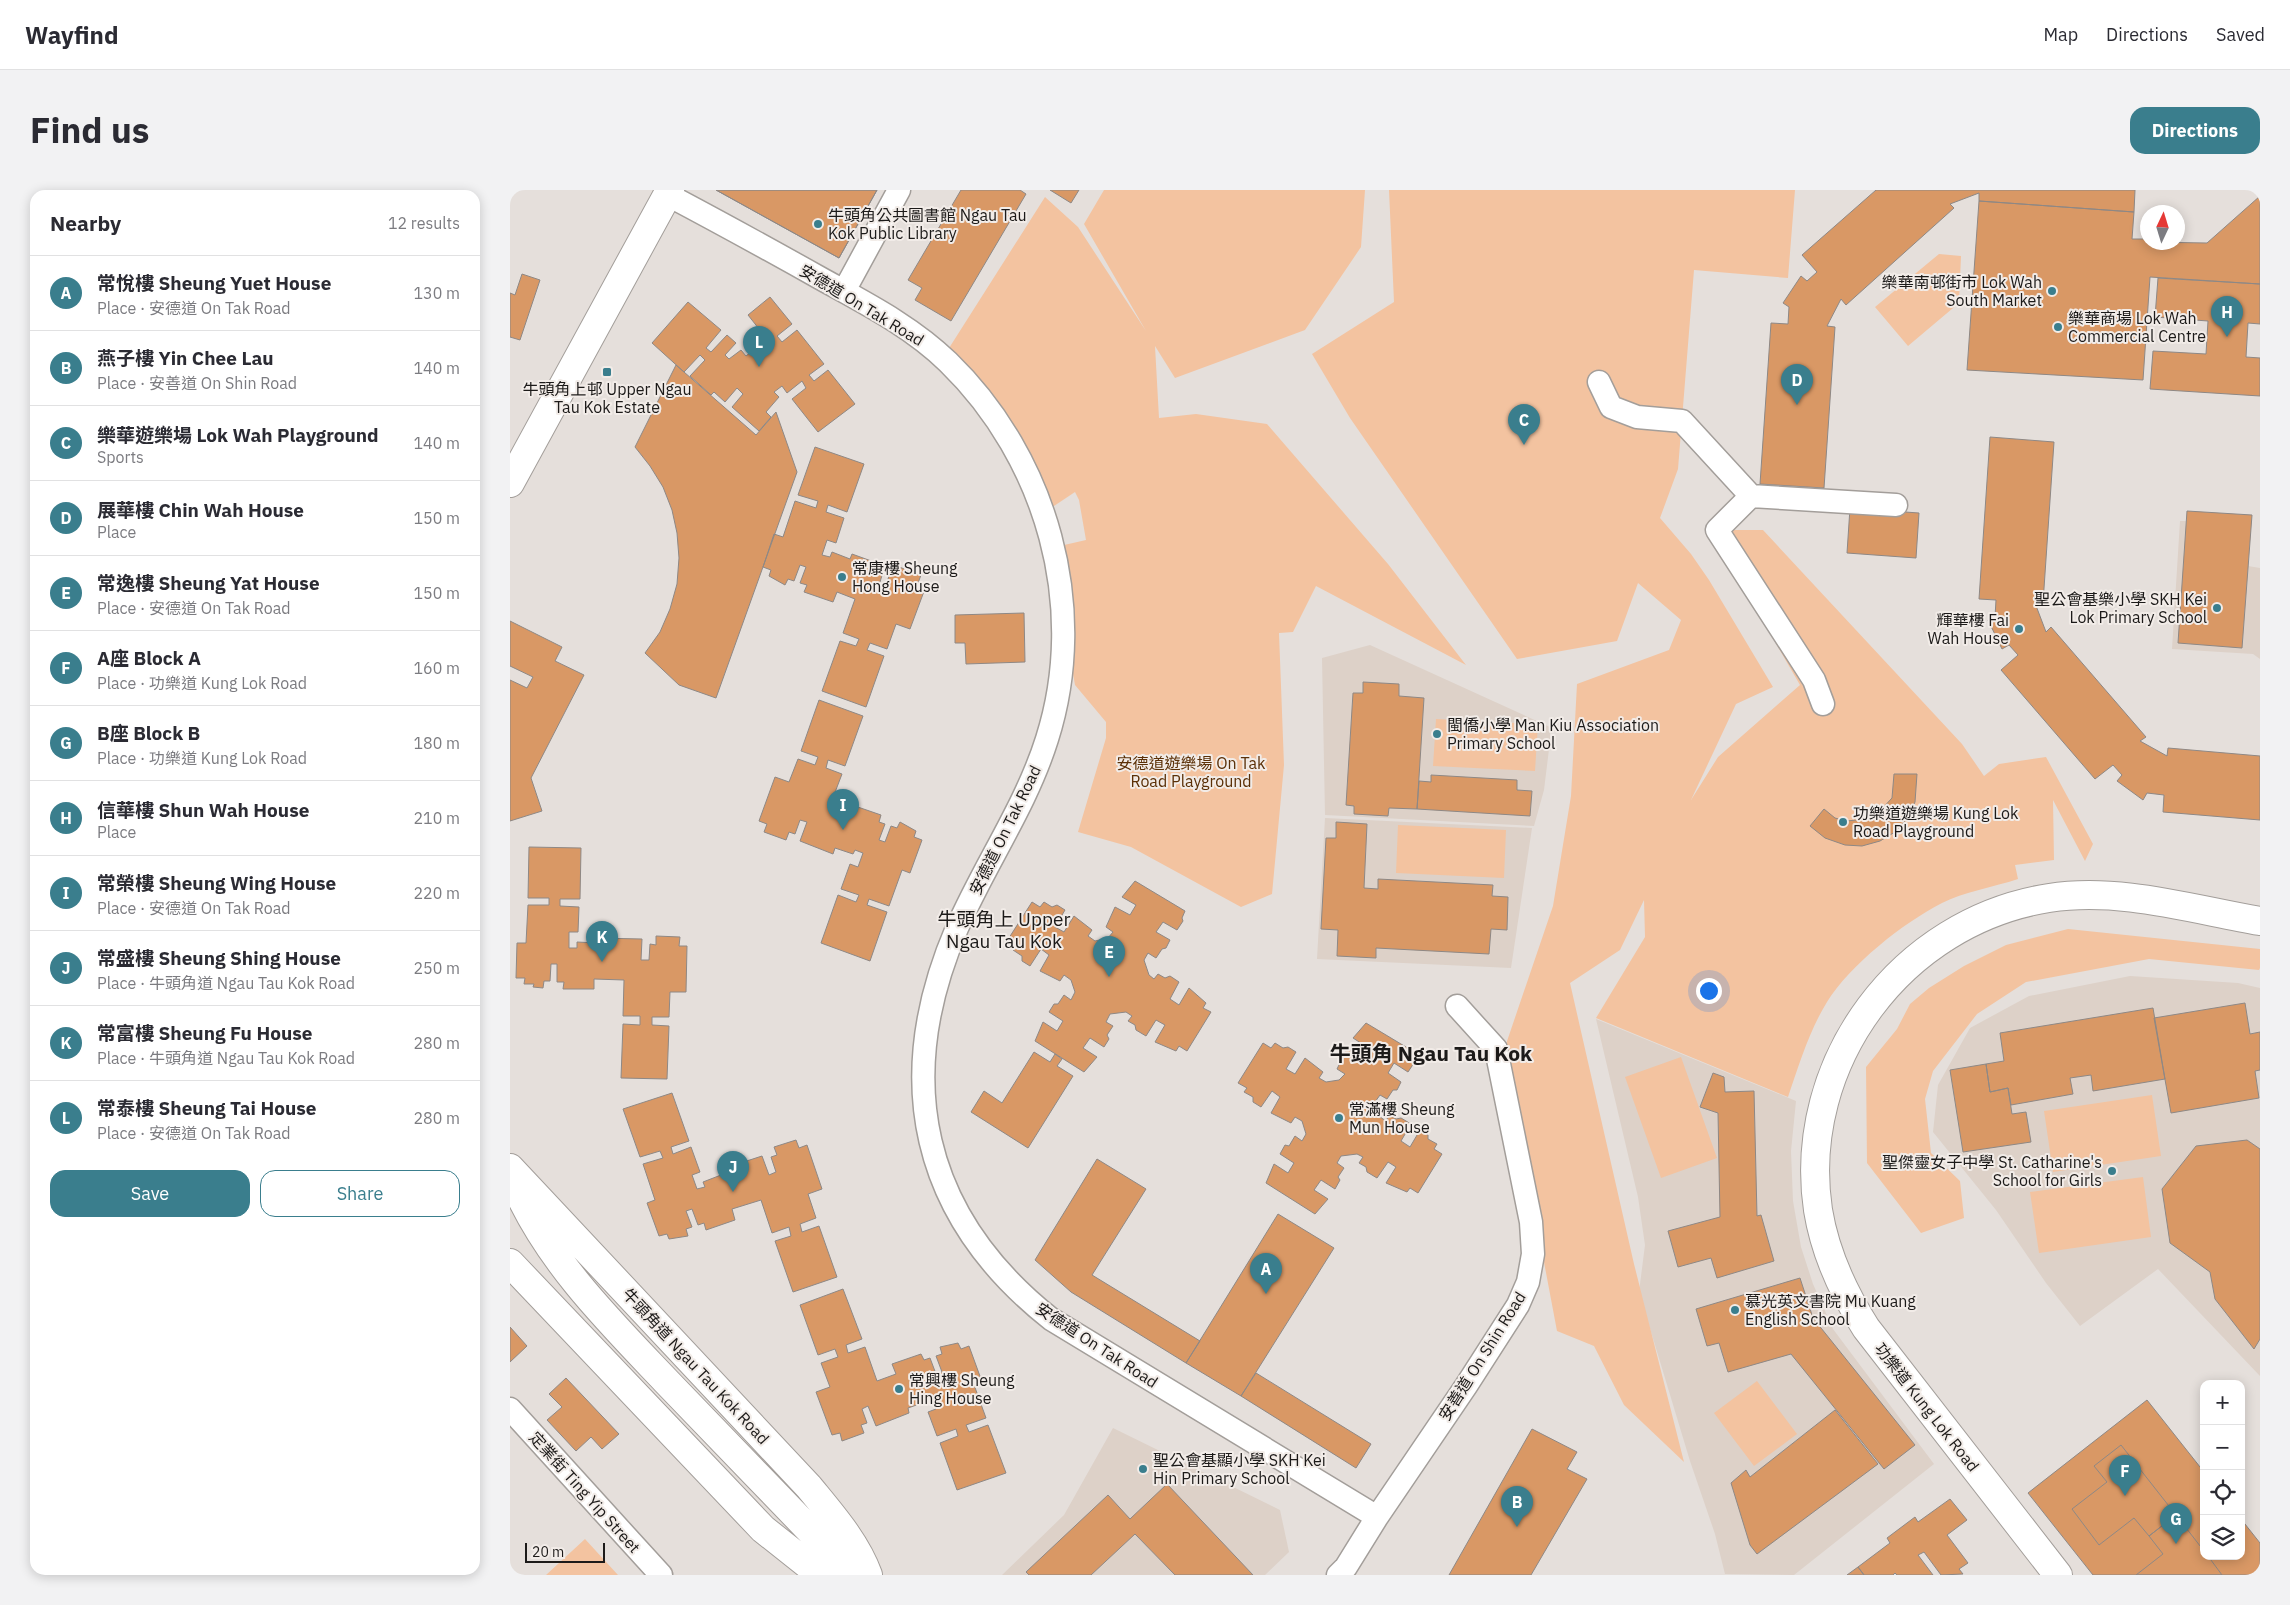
<!DOCTYPE html>
<meta charset="utf-8">
<style>
body{margin:0;font-family:"IBM Plex Sans","Noto Sans TC",sans-serif;background:#f2f2f3;color:#2b2b33}
.controls{position:absolute;right:15px;bottom:15px;display:grid;overflow:hidden;border-radius:10px;box-shadow:0 2px 12px #0003}
.controls button{width:45px;height:45px;display:grid;place-items:center;padding:0;border:0;border-bottom:1px solid #e1e1e2;background:#fff;color:#2b2b33;font:25px sans-serif}
.compass{position:absolute;left:1630px;top:15px;width:45px;height:45px;border-radius:50%;background:#fff;box-shadow:0 2px 12px #0003;rotate:4deg}
.scale{position:absolute;left:15px;bottom:12px;width:80px;box-sizing:border-box;padding-left:5px;border:2px solid #1c1a19;border-top:0;font-size:14px;line-height:18px;white-space:nowrap;color:#1c1a19;-webkit-text-stroke:4px #f2ece8;paint-order:stroke}
.you{position:absolute;left:1198px;top:800px;width:18px;height:18px;margin:-12px;border:4px solid #fff;border-radius:50%;background:#1a73e8;box-shadow:0 0 0 8px #1a73e833}
.badge{display:grid;place-items:center;width:32px;height:32px;border-radius:50%;background:#3a7e8d;color:#fff;font-size:16px;font-weight:700}
.pin{position:absolute;translate:-50% -41px;filter:drop-shadow(0 1px 2px #0008)}
.pin::after{content:'';position:absolute;top:26px;width:18px;height:15px;background:inherit;clip-path:polygon(0 0,100% 0,50% 100%)}
.list{margin:0;padding:0;list-style:none}
h2{display:flex;justify-content:space-between;align-items:center;height:65px;margin:0;padding:0 20px;font-size:21px}
h2 small{font-size:16px;font-weight:400;color:#7c7c81}
.list li{display:grid;grid-template-columns:32px 1fr auto;gap:15px;align-items:center;box-sizing:border-box;height:75px;padding:0 20px;border-top:1px solid #e1e1e2}
.list b{display:block;font-size:19px;white-space:nowrap}
.list p{margin:0;font-size:16px;white-space:nowrap;color:#7c7c81}
.list em{font-size:16px;font-style:normal;color:#7c7c81}
.actions{display:flex;gap:10px;padding:15px 20px}
.actions a{flex:1;padding:11px 0;border:1px solid #3a7e8d;border-radius:15px;text-align:center;font-size:18px;color:#3a7e8d}
.actions .main{background:#3a7e8d;color:#fff}
.icon{flex:none;width:28px;height:28px;fill:none;stroke:currentColor;stroke-width:2;stroke-linecap:round;stroke-linejoin:round}
.map{position:relative;flex:none;width:1750px;height:1385px;overflow:hidden;border-radius:15px}
header{display:flex;align-items:center;gap:30px;box-sizing:border-box;height:70px;padding:0 25px;background:#fff;border-bottom:1px solid #e1e1e2}
header strong{font-size:24px}
nav{display:flex;gap:28px;margin-inline-start:auto;font-size:18px}
.intro{display:flex;align-items:center;justify-content:space-between;box-sizing:border-box;height:120px;padding:0 30px}
h1{margin:0;font-size:35px}
.button{padding:12px 22px;border-radius:15px;background:#3a7e8d;color:#fff;font-size:18px;font-weight:700}
main{display:flex;gap:30px;padding:0 30px}
aside{flex:1;background:#fff;border-radius:15px;box-shadow:0 2px 12px #0003}
.map>svg:first-child{display:block}
.built{fill:#ddd1c8}
.green{fill:#f3c3a0}
.building{fill:#d99865;stroke:#8e8885}
.lines{fill:none;stroke-linecap:round;stroke-linejoin:round}
.street-casing{stroke:#a39e9a;stroke-width:25}
.secondary-casing{stroke:#a39e9a;stroke-width:30}
.street{stroke:#fff;stroke-width:22}
.secondary{stroke:#fff;stroke-width:28}
.poi-dot{fill:#3a7e8d;stroke:#f2ece8;stroke-width:2}
.labels{text-anchor:middle;dominant-baseline:central;stroke-width:4;stroke-linejoin:round;paint-order:stroke}
.poi-label{font-size:16px;fill:#1c1a19;stroke:#f2ece8;text-anchor:start}
.street-label{font-size:16px;fill:#1c1a19;stroke:#f2ece8}
.park-label{font-size:16px;fill:#5b3007;stroke:#f2ece8}
.quarter-label{font-size:19px;fill:#1c1a19;stroke:#f2ece8}
.district-label{font-size:21px;font-weight:bold;fill:#1c1a19;stroke:#f2ece8}
</style>
<header>
<strong>Wayfind</strong>
<nav><a>Map</a><a>Directions</a><a>Saved</a></nav>
</header>
<div class="intro"><h1>Find us</h1><a class="button">Directions</a></div>
<main>
<aside>
<h2>Nearby<small>12 results</small></h2>
<ul class="list">
<li><span class="badge">A</span><div><b>常悅樓 Sheung Yuet House</b><p>Place · 安德道 On Tak Road</p></div><em>130 m</em></li>
<li><span class="badge">B</span><div><b>燕子樓 Yin Chee Lau</b><p>Place · 安善道 On Shin Road</p></div><em>140 m</em></li>
<li><span class="badge">C</span><div><b>樂華遊樂場 Lok Wah Playground</b><p>Sports</p></div><em>140 m</em></li>
<li><span class="badge">D</span><div><b>展華樓 Chin Wah House</b><p>Place</p></div><em>150 m</em></li>
<li><span class="badge">E</span><div><b>常逸樓 Sheung Yat House</b><p>Place · 安德道 On Tak Road</p></div><em>150 m</em></li>
<li><span class="badge">F</span><div><b>A座 Block A</b><p>Place · 功樂道 Kung Lok Road</p></div><em>160 m</em></li>
<li><span class="badge">G</span><div><b>B座 Block B</b><p>Place · 功樂道 Kung Lok Road</p></div><em>180 m</em></li>
<li><span class="badge">H</span><div><b>信華樓 Shun Wah House</b><p>Place</p></div><em>210 m</em></li>
<li><span class="badge">I</span><div><b>常榮樓 Sheung Wing House</b><p>Place · 安德道 On Tak Road</p></div><em>220 m</em></li>
<li><span class="badge">J</span><div><b>常盛樓 Sheung Shing House</b><p>Place · 牛頭角道 Ngau Tau Kok Road</p></div><em>250 m</em></li>
<li><span class="badge">K</span><div><b>常富樓 Sheung Fu House</b><p>Place · 牛頭角道 Ngau Tau Kok Road</p></div><em>280 m</em></li>
<li><span class="badge">L</span><div><b>常泰樓 Sheung Tai House</b><p>Place · 安德道 On Tak Road</p></div><em>280 m</em></li>
</ul>
<div class="actions"><a class="main">Save</a><a>Share</a></div>
</aside>
<div class="map">
<svg width="1750" height="1385" viewBox="0 0 1750 1385">
<rect width="100%" height="100%" fill="#e5dfdb"/>
<path class="built" d="M1677,321L1742,325L1738,376L1750,378V469L1743,464L1662,459L1670,331H1676Z
M860,455L1040,537V551L1034,600L1024,636L815,625L812,468Z
M815,628L1022,638L1001,778L807,769Z
M1620,786L1728,793L1750,798V1186L1648,1079L1570,1136L1536,1093L1486,1020L1423,942L1428,895L1460,838L1519,806Z
M1086,829L1286,911L1281,961L1283,1011L1291,1057L1303,1094L1323,1139L1424,1274L1284,1385L1215,1384L1205,1344L1180,1271L1129,1102L1135,1055L1128,1007Z
M603,1238L770,1320L779,1362L755,1385H492L554,1325Z"/>
<path class="green" d="M594,0H855L851,57L795,140L665,188L645,156L649,228L686,224L757,234L878,374L956,475L806,396L783,442L769,443L774,575L762,704L731,717L621,657L568,642L596,548V532L565,495L541,358L576,350L569,310L565,302L529,326L524,284L434,166L535,7L568,37L636,141L574,34Z
M879,0H1285L1278,88L1184,80L1168,279L1150,328L1181,364L1199,390L1263,497L1226,514L1181,610L1208,567L1290,495L1205,348L1218,340H1253L1452,554L1474,586L1489,574L1536,567L1583,654L1575,671L1543,610L1544,670L1505,675L1508,689C1484,697 1453,702 1432,713C1393,733 1340,775 1317,812C1299,841 1289,875 1278,907L1086,828L1135,747L1134,710L1110,760L1060,793L1124,1074L1174,1272L1114,1215L1084,1156L1047,1141L994,860L1043,716L1061,606L1067,494L1159,460L1171,430L1128,393L1107,451L1007,469L840,228L802,164L884,112Z
M1429,64L1451,66L1449,113L1398,156L1365,117Z
M926,529L1028,534L1025,581L923,576Z
M888,635L996,640L994,688L886,683Z
M1558,739L1750,759V778L1749,780L1639,769L1516,792L1467,824L1423,881L1415,909L1421,963L1450,991L1454,1028L1411,1043L1357,973L1356,877L1387,839L1400,814L1419,798L1454,776L1496,755Z
M1171,867L1207,968L1151,988L1115,887Z
M1642,905L1651,966L1543,982L1534,921Z
M1633,987L1641,1047L1529,1063L1520,1002Z
M1247,1191L1287,1244L1244,1276L1204,1223Z
M75,1349L108,1385H36Z"/>
<path class="building" d="M206,0H367L329,68Z
M206,0H367L329,68Z
M451,0H510L516,4L441,131L405,110L412,98L398,90Z
M540,0H569L561,13Z
M1366,0H1625L1624,22L1469,11V3L1440,14L1444,18L1336,115L1331,109L1317,136L1325,137L1314,298L1250,294L1261,133L1278,134L1279,117L1273,113L1291,86L1297,91L1307,82L1292,65Z
M1750,6V94L1640,87L1633,190L1457,180L1469,11L1624,22L1622,49H1638V52L1697,53Z
M12,84L30,90L10,150L0,147V103L5,105Z
M1648,88L1750,94V134L1738,133L1736,167L1750,168V206L1640,199L1643,161L1696,164L1698,131L1645,127Z
M260,107L282,134L267,146L272,152L287,140L314,174L299,185L304,191L318,180L345,214L308,242L282,209L296,198L292,191L277,203L272,196L264,202L269,207L256,222L261,227L249,241L222,217L233,204L227,198L215,212L204,202L201,205L180,186L195,170L190,165L174,182L142,153L178,112L211,140L196,158L201,162L217,145L226,153L215,165L219,169L231,160L236,166L246,158L242,152L253,144L238,125Z
M166,175L246,245L266,222L287,282L206,508L169,495L135,463L150,442L160,419L167,394L169,368L167,343L162,320L153,297L140,276L125,257Z
M1480,247L1544,252L1533,413H1525L1536,442L1541,437L1636,547L1630,551L1657,566L1658,558L1750,566V630L1653,622L1654,605L1637,603L1633,610L1607,591L1612,585L1603,575L1585,589L1491,480L1508,465L1499,455L1492,459L1478,430L1485,427L1486,410L1469,409Z
M305,257L354,274L337,322L318,315L316,322L334,328L326,353L317,350L312,365L320,367L322,362L340,369L342,364L375,376L369,395L375,398L380,383L386,385L389,377L411,385L408,393L416,396L400,439L386,434L377,459L360,453L357,460L374,466L356,517L312,501L330,451L346,456L349,449L333,443L345,409L327,402L323,412L294,402L297,395L290,393L296,377L290,375L284,391L278,389L275,395L259,386L261,380L253,377L264,344L273,347L285,311L306,318L308,311L288,305Z
M1340,318L1409,323L1406,368L1337,363Z
M1677,321L1742,325L1732,458L1668,453Z
M514,423L515,472L456,474L455,453H445V425Z
M0,431L52,457L45,471L74,485L21,588L32,621L0,631V490L17,498L23,487L0,476Z
M853,492L889,494V506L914,508L907,619L879,618L878,626L844,624V616L836,615L843,503H853Z
M309,510L353,526L335,576L318,570L316,578L332,584L319,618L338,625L342,615L371,625L369,632L375,634L369,650L375,652L381,636L387,638L390,632L406,641L404,647L412,650L400,683L392,680L379,716L359,709L357,715L377,722L360,771L311,753L328,705L346,712L349,705L331,699L340,674L348,677L353,663L345,660L343,664L325,658L323,664L290,651L297,632L290,630L285,644L279,642L276,650L254,642L257,634L249,631L265,587L279,592L288,569L305,575L308,567L291,561Z
M1384,584H1407L1405,612L1398,628L1385,642L1370,651L1352,656L1335,655L1315,648L1300,636L1314,619L1325,628L1336,631L1358,629L1369,622L1382,608Z
M921,585L1007,590V600L1022,601L1020,626L907,619L909,591L921,592Z
M826,632L857,634L854,698L868,699V689L983,695L982,706L998,707L997,740L981,739L979,764L866,758V768L827,766L828,740L811,739L816,648H826Z
M19,657L71,658L70,709H50V716L69,717L68,742H59V758H67V752L86,753L87,748L132,749L131,770H139L140,754L146,755V746L170,747L169,756H177L176,802H160L159,827H142V835L159,836L157,889L111,888L113,834L130,835V826H113L114,790L84,789V799H53L54,792H47V774H41L40,791H34L33,798L23,797L24,794H14L15,788H6L7,753H16L18,715H39V708H18Z
M625,691L675,721L672,728L673,731L667,740L653,732L646,742L660,750L656,758L652,759L646,768L638,763L634,770L639,785L644,789L648,784L655,788L660,786L669,792L660,809L669,815L679,798L696,813L693,818L701,822L677,861L669,856L666,861L645,852L655,835L646,830L636,846L626,840L625,835L618,831L622,826L616,822L600,824L596,832L603,836L597,845L599,849L594,857L580,848L573,858L587,867L574,882L525,851L533,832L547,841L553,831L539,822L544,814H548L554,805L561,810L565,802L561,790L554,785L550,791L530,781L539,765L531,759L520,776L512,771V766L503,760L506,756L497,751L522,712L530,717L534,712L542,717L547,715L555,720L545,737L554,742L564,726L582,740L578,746L585,751L598,748L603,742L596,737L605,717L620,725L626,715L612,707Z
M1735,813L1740,844L1750,842V880L1745,881L1749,908L1661,923L1644,828Z
M1643,818L1655,889L1583,901L1581,885L1560,888L1563,904L1501,915L1498,898L1480,902L1476,874L1494,871L1490,843Z
M856,833L906,863L903,869L904,873L898,882L884,873L878,883L891,892L887,900H883L877,909L870,905L865,912L870,927L876,931L879,925L886,929L891,928L901,934L891,951L900,957L910,940L918,945V949L927,954L924,959L932,964L908,1003L900,998L897,1002L876,993L886,977L878,972L867,988L857,982L856,977L849,973L853,967L847,964L831,966L827,973L834,978L828,987L830,990L825,999L811,990L804,1000L818,1009L805,1024L756,993L764,974L778,983L784,973L770,964L775,955L779,956L785,946L792,951L796,944L792,931L785,927L781,933L761,923L770,907L762,901L751,917L743,912V907L734,902L737,898L728,893L753,853L761,858L765,853L773,858L778,857L786,862L776,879L785,884L795,868L813,882L809,888L816,892L829,890L835,884L827,879L837,858L851,867L857,857L843,848Z
M524,862L540,872L545,864L552,869L547,876L563,886L518,958L461,922L474,901L492,913Z
M1476,874L1480,902L1498,898L1502,924L1516,922L1521,952L1453,962L1440,880Z
M1203,883L1214,887L1215,902L1244,901L1247,1026L1251,1025L1264,1071L1207,1088L1201,1068L1168,1077L1158,1041L1210,1027L1208,923L1190,917Z
M162,903L179,951L161,957L163,964L181,957L190,982L182,985L187,999L195,997L193,992L211,985L209,980L252,966L259,985L266,982L261,967L267,965L264,957L286,950L289,958L297,955L312,999L298,1004L306,1028L290,1034L292,1042L309,1036L327,1087L283,1102L265,1051L281,1046L279,1037L262,1043L251,1010L222,1019L225,1030L196,1040L194,1033L188,1035L182,1019L176,1021L182,1037L176,1039L178,1046L159,1049L157,1044L149,1046L137,1013L145,1010L133,974L153,968L150,961L130,967L113,919Z
M1737,950L1750,959V1149L1744,1159L1705,1109L1700,1082L1660,1053L1652,999L1686,956Z
M587,969L636,999L582,1085L690,1151L676,1173L561,1102L525,1070Z
M768,1024L824,1058L731,1206L676,1173Z
M1290,1088L1303,1128L1405,1255L1374,1279L1281,1164L1218,1182L1209,1153L1197,1156L1186,1119Z
M333,1099L352,1149L336,1155L338,1163L355,1157L367,1191L386,1184L382,1174L411,1164L414,1170L420,1168L426,1184L432,1182L426,1166L432,1164L430,1157L448,1153L451,1159L459,1156L471,1189L463,1192L476,1228L456,1235L459,1242L478,1235L496,1283L447,1300L430,1253L448,1246L446,1239L427,1246L418,1222L426,1219L421,1204L414,1207L415,1212L398,1218L399,1223L366,1236L358,1216L352,1219L357,1233L351,1235L354,1243L332,1251L330,1243L322,1245L306,1202L320,1197L311,1173L328,1167L325,1159L308,1165L290,1115Z
M0,1137L17,1156L0,1172Z
M746,1183L861,1254L846,1278L731,1206Z
M56,1188L109,1244L92,1259L81,1247L66,1261L37,1230L52,1217L39,1204Z
M1637,1210L1694,1282V1366H1731V1329L1750,1353V1380L1744,1385H1583L1518,1303Z
M1325,1220L1368,1274L1247,1364L1240,1355L1221,1293L1236,1280L1240,1287Z
M1022,1239L1067,1262L1057,1279L1077,1289L1021,1385H939Z
M1611,1255L1666,1325L1639,1346L1624,1328L1589,1355L1562,1319L1597,1292L1584,1276Z
M657,1294L743,1385H665L625,1344L581,1385H519L516,1382L598,1305L620,1329Z
M1440,1309L1457,1330L1437,1345L1458,1373L1449,1379L1453,1384L1431,1385L1414,1362L1408,1365L1423,1385H1387L1385,1383L1383,1385H1354L1348,1377L1380,1353L1377,1348L1405,1327L1408,1332Z
M1666,1325L1694,1361V1366H1698L1712,1385H1626L1653,1364L1639,1346Z
M1348,1377L1354,1385H1337Z"/>
<g class="lines">
<defs>
<path id="street" d="M158,5C209,32 260,60 310,88C355,113 401,136 438,172C537,268 579,417 537,549C516,616 475,674 447,738C382,889 410,1025 541,1129L867,1327
M334,101L389,0
M1089,192L1101,217L1127,227L1172,231L1241,306L1386,315
M1241,306L1207,340L1304,490L1313,514
M0,1219L151,1385
M828,1385L836,1377L867,1327L956,1196L1008,1115L1018,1092L1023,1064L1021,1032L986,859L947,816"/>
<path id="secondary" d="M0,293L160,0
M0,978L299,1297C321,1324 346,1352 358,1385
M8,1001C42,1075 101,1133 156,1191C218,1256 281,1320 343,1385
M0,1073L253,1339L311,1385
M1548,1385L1356,1138C1333,1102 1315,1063 1308,1020C1286,872 1392,731 1539,708C1609,697 1681,719 1750,731"/>
</defs>
<use href="#street" class="street-casing"/>
<use href="#secondary" class="secondary-casing"/>
<use href="#street" class="street"/>
<use href="#secondary" class="secondary"/>
</g>
<g class="poi-dot">
<circle cx="308" cy="34" r="5"/>
<circle cx="1542" cy="101" r="5"/>
<circle cx="1548" cy="137" r="5"/>
<rect x="92" y="177" width="10" height="10" rx="2.5"/>
<circle cx="332" cy="387" r="5"/>
<circle cx="1707" cy="418" r="5"/>
<circle cx="1509" cy="439" r="5"/>
<circle cx="927" cy="544" r="5"/>
<circle cx="1333" cy="632" r="5"/>
<circle cx="829" cy="928" r="5"/>
<circle cx="1602" cy="981" r="5"/>
<circle cx="1225" cy="1120" r="5"/>
<circle cx="389" cy="1199" r="5"/>
<circle cx="633" cy="1279" r="5"/>
</g>
<g class="labels">
<g class="poi-label">
<text x="318" y="25">牛頭角公共圖書館 Ngau Tau<tspan x="318" dy="18">Kok Public Library</tspan></text>
<text x="1532" y="92" text-anchor="end">樂華南邨街市 Lok Wah<tspan x="1532" dy="18">South Market</tspan></text>
<text x="1558" y="128">樂華商場 Lok Wah<tspan x="1558" dy="18">Commercial Centre</tspan></text>
<text x="97" y="199" text-anchor="middle">牛頭角上邨 Upper Ngau<tspan x="97" dy="18">Tau Kok Estate</tspan></text>
<text x="342" y="378">常康樓 Sheung<tspan x="342" dy="18">Hong House</tspan></text>
<text x="1697" y="409" text-anchor="end">聖公會基樂小學 SKH Kei<tspan x="1697" dy="18">Lok Primary School</tspan></text>
<text x="1499" y="430" text-anchor="end">輝華樓 Fai<tspan x="1499" dy="18">Wah House</tspan></text>
<text x="937" y="535">閩僑小學 Man Kiu Association<tspan x="937" dy="18">Primary School</tspan></text>
<text x="1343" y="623">功樂道遊樂場 Kung Lok<tspan x="1343" dy="18">Road Playground</tspan></text>
<text x="839" y="919">常滿樓 Sheung<tspan x="839" dy="18">Mun House</tspan></text>
<text x="1592" y="972" text-anchor="end">聖傑靈女子中學 St. Catharine's<tspan x="1592" dy="18">School for Girls</tspan></text>
<text x="1235" y="1111">慕光英文書院 Mu Kuang<tspan x="1235" dy="18">English School</tspan></text>
<text x="399" y="1190">常興樓 Sheung<tspan x="399" dy="18">Hing House</tspan></text>
<text x="643" y="1270">聖公會基顯小學 SKH Kei<tspan x="643" dy="18">Hin Primary School</tspan></text>
</g>
<g class="street-label">
<text transform="translate(352 115) rotate(31)">安德道 On Tak Road</text>
<text transform="translate(495 640) rotate(-64)">安德道 On Tak Road</text>
<text transform="translate(587 1155) rotate(33)">安德道 On Tak Road</text>
<text transform="translate(972 1166) rotate(-58)">安善道 On Shin Road</text>
<text transform="translate(186 1176) rotate(47)">牛頭角道 Ngau Tau Kok Road</text>
<text transform="translate(1417 1217) rotate(52)">功樂道 Kung Lok Road</text>
<text transform="translate(75 1302) rotate(48)">定業街 Ting Yip Street</text>
</g>
<g class="park-label">
<text x="681" y="573">安德道遊樂場 On Tak<tspan x="681" dy="18">Road Playground</tspan></text>
</g>
<g class="quarter-label">
<text x="494" y="729">牛頭角上 Upper<tspan x="494" dy="22">Ngau Tau Kok</tspan></text>
</g>
<g class="district-label">
<text x="921" y="863">牛頭角 Ngau Tau Kok</text>
</g>
</g>
</svg>
<div class="controls">
<button>+</button>
<button>−</button>
<button><svg class="icon" aria-label="locate" viewBox="0 0 24 24"><circle cx="12" cy="12" r="6"/><path d="M12 2v4M12 18v4M2 12h4M18 12h4"/></svg></button>
<button><svg class="icon" aria-label="layers" viewBox="0 0 24 24"><path d="M12 4l9 5-9 5-9-5zM3 14l9 5 9-5"/></svg></button>
</div>
<svg class="compass" viewBox="-18 -18 36 36"><path d="M0-13l5 13h-10z" fill="#e53935"/><path d="M0 13l5-13h-10z" fill="#7c7c81"/></svg>
<div class="scale">20 m</div>
<div class="you"></div>
<div class="pin badge" style="left:756px;top:1104px">A</div>
<div class="pin badge" style="left:1007px;top:1337px">B</div>
<div class="pin badge" style="left:1014px;top:255px">C</div>
<div class="pin badge" style="left:1287px;top:215px">D</div>
<div class="pin badge" style="left:599px;top:787px">E</div>
<div class="pin badge" style="left:1615px;top:1306px">F</div>
<div class="pin badge" style="left:1666px;top:1354px">G</div>
<div class="pin badge" style="left:1717px;top:147px">H</div>
<div class="pin badge" style="left:333px;top:640px">I</div>
<div class="pin badge" style="left:223px;top:1002px">J</div>
<div class="pin badge" style="left:92px;top:772px">K</div>
<div class="pin badge" style="left:249px;top:177px">L</div>
</div>
</main>
